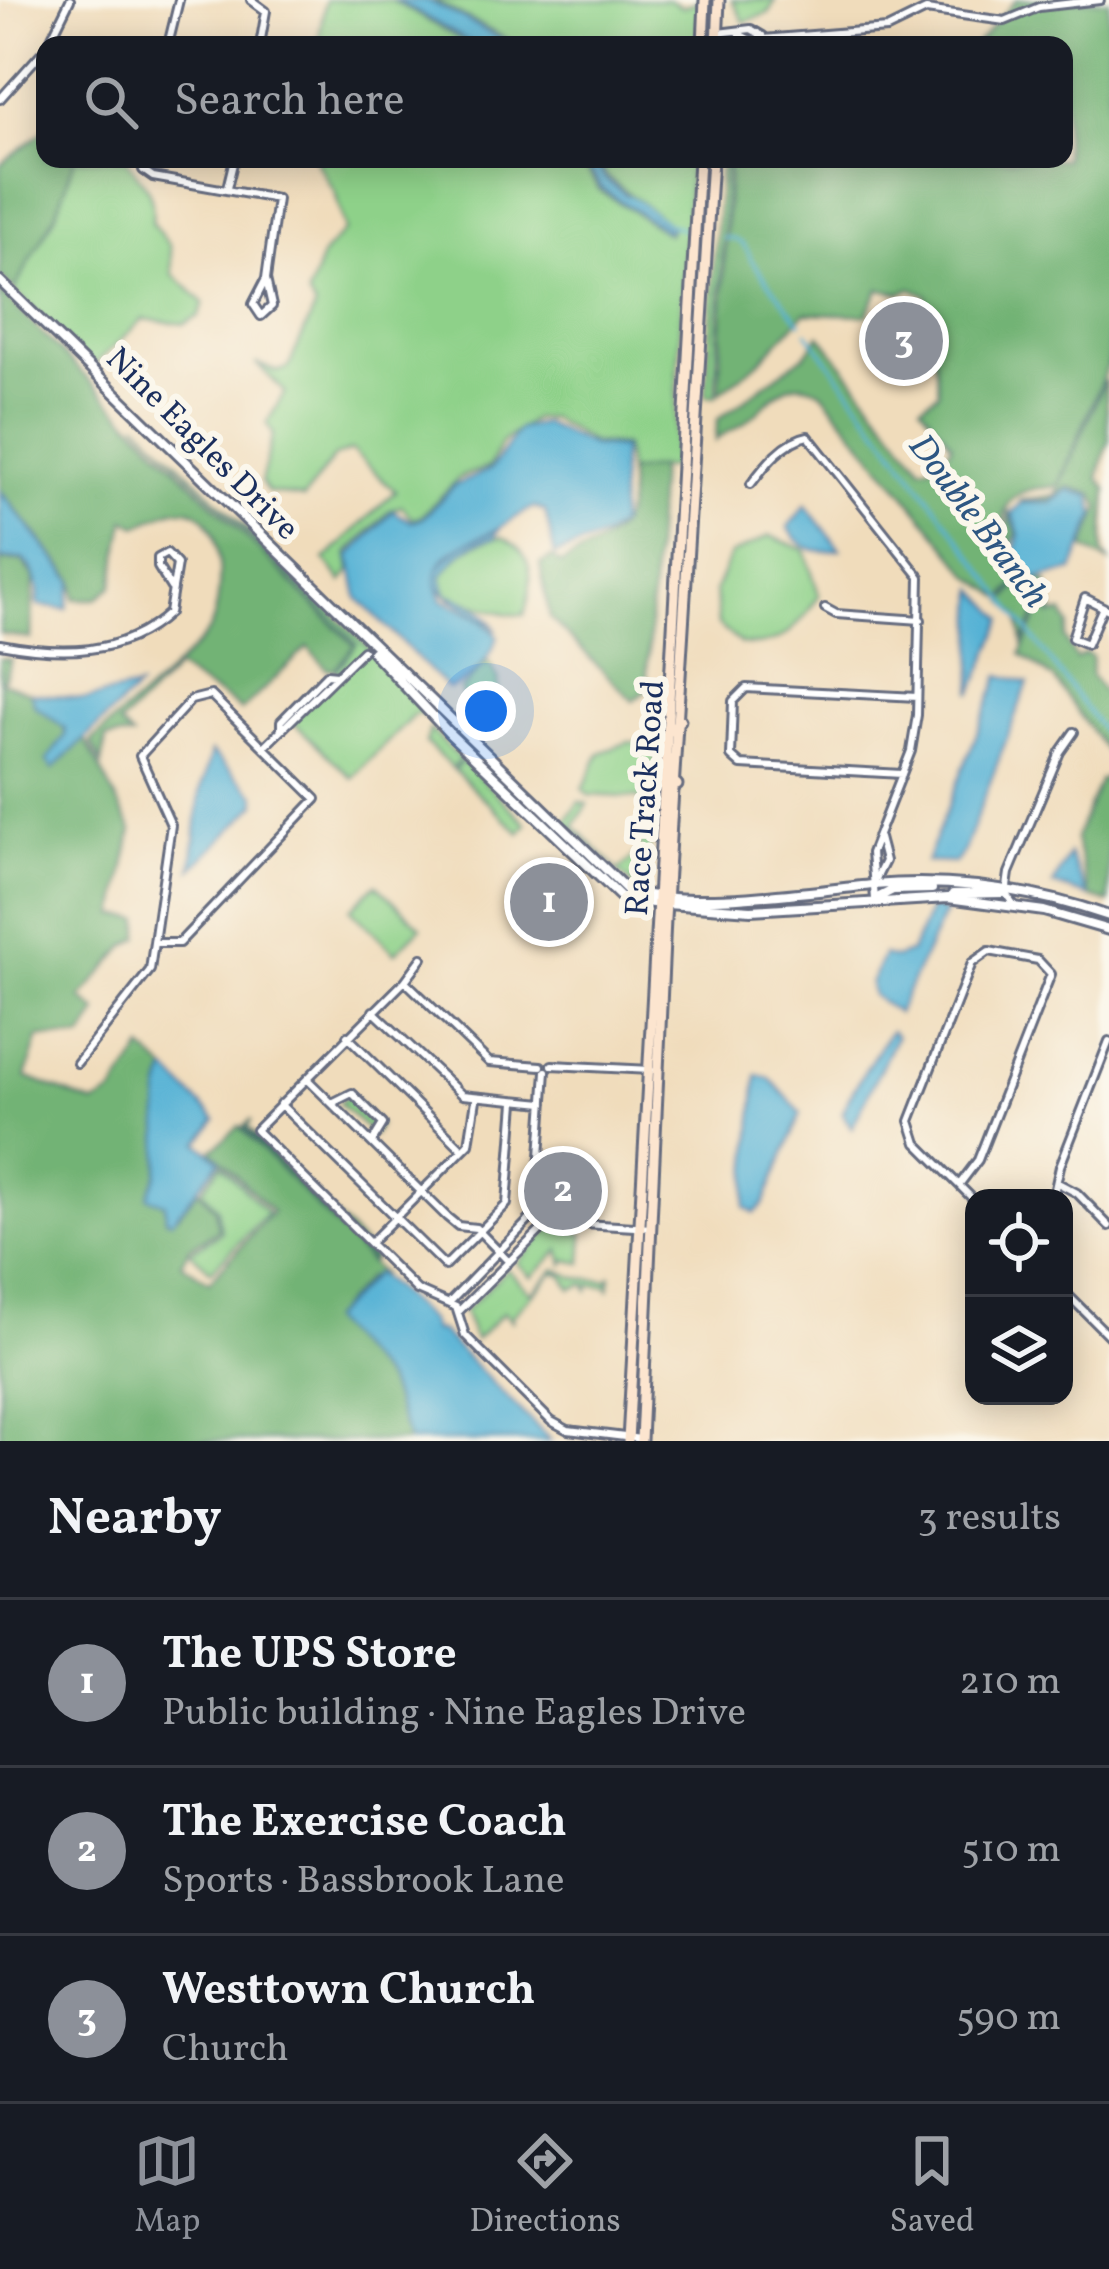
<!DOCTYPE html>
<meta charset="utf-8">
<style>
body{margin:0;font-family:Vollkorn,serif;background:#242831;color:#f1f3f6}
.controls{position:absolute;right:36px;bottom:36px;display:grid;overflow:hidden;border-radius:24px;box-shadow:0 6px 30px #0003}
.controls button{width:108px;height:108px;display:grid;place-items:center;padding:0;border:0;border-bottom:3px solid #363941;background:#171b24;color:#f1f3f6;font:60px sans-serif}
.you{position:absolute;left:486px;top:711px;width:42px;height:42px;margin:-30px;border:9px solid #fff;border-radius:50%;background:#1a73e8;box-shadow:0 0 0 18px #1a73e833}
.badge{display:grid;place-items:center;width:78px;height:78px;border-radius:50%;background:#8c9099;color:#fff;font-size:39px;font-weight:700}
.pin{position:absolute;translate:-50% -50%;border:6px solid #fff;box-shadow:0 3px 12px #0006}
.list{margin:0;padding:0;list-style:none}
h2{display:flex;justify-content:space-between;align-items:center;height:156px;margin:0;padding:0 48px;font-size:51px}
h2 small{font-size:39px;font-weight:400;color:#9ea1a6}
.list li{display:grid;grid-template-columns:78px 1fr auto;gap:36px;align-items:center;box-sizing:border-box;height:168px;padding:0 48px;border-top:3px solid #363941}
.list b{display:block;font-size:45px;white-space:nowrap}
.list p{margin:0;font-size:39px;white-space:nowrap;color:#9ea1a6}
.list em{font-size:39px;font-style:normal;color:#9ea1a6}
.icon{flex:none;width:66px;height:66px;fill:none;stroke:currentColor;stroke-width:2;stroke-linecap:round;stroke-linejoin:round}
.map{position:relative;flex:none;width:1109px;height:1441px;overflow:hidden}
.search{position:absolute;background:#171b24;box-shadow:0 6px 30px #0003;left:36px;right:36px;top:36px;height:132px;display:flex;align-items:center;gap:30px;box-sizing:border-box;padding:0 42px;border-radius:24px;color:#9ea1a6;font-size:45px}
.sheet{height:660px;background:#171b24}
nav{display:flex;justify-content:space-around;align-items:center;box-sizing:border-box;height:168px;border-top:3px solid #363941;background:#171b24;font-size:33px;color:#9ea1a6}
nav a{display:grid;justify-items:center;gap:6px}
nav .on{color:#8c9099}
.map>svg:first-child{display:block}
.green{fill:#8ed189;stroke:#548074;stroke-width:3}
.forest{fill:#72b375;stroke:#46716a;stroke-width:3}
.water{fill:#57b2d5;stroke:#39709a;stroke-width:3}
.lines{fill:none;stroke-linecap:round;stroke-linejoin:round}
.stream{stroke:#57b2d5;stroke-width:3}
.minor-casing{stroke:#666c7f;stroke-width:12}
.tertiary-casing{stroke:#666c7f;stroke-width:14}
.secondary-casing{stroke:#666c7f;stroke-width:15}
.minor{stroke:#fff;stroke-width:6}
.tertiary{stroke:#fff;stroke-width:8}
.secondary{stroke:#fce5cf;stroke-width:9}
.labels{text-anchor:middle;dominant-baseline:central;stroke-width:12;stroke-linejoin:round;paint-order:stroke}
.street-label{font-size:33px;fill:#1b2f5e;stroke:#fbf7ec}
.water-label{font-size:36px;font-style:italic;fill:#2d5682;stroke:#fbf7ec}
</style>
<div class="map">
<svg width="1109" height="1441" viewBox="0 0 1109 1441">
<rect width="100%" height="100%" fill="#fbf7ec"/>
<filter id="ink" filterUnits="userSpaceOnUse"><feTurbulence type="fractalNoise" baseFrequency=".00833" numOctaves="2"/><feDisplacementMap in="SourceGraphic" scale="24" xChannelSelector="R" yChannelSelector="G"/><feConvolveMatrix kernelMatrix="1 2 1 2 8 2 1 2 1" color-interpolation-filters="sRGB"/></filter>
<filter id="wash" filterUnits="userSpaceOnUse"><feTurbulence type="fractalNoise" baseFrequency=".004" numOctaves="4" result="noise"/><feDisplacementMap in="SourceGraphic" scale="48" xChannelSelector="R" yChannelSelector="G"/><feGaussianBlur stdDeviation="2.7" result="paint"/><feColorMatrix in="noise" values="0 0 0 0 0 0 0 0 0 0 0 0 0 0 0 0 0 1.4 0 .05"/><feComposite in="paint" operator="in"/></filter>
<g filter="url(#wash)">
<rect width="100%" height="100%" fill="#f0dcbb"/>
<path class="green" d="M325,0H391L469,45H318Z
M433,0H668L683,7L700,0L697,45H518Z
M732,0H775L769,13L744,22Z
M75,159H126C142,183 156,190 152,223L170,246L173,274L204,303L199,316L184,324L143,319L92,367L14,290L57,212Z
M315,159H580L599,190L668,234L672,226L607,177L598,159H690L673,467L628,472L624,446L592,443L550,418L533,419L502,442L489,467L460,477L420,517L412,519L402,506L390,510L348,553L351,570L342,582L325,560L395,491L351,450L334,457L304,498L268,492L261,482L273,434L267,423L285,392L256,363L277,372L288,368L315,308L308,295L323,254L345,230L335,192Z
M721,159H726L715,396H706Z
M137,422L365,644L426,714H415L352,778L292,721L340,675L336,671L357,644Z
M770,536L805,550L819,595C800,626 780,650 741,644L718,625L715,591L730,555Z
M502,537C536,553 534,583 524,615C498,615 472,603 446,594L441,577C458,553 473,541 502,537Z
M488,662L498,679L499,721L483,729L470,721L461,690Z
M430,729L460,759L452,768L426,743Z
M629,742L655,745L648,875L635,887L565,823L579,802L588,804L574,826L618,871L640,851L645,811L640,798L589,795L583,789L600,753Z
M463,761L527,824L520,833L454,770Z
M376,884L421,927L395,953L351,909Z
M349,1095L379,1125L373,1135L339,1103Z
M221,1164L267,1213L211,1271L190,1252L221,1232L217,1207L202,1190Z
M552,1228L584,1234L582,1263L566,1260L564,1264L560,1250L532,1277L517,1263Z
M507,1269L531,1293L556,1269L576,1278L608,1280L611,1275L609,1291L608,1286L590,1285L588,1290L585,1284L571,1289L562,1274L553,1273L511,1317L513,1322L504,1312L475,1340L463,1312Z"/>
<path class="forest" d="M1016,0H1109V362L1059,485C1049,489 1039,487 1030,490C988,500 1004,556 1019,581L1003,598L971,576L821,391C783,369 770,407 741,425C732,431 724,432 716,440L717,420L806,354L820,335L922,467L941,463L952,444L921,405L939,392L926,295L911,288L902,293L879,289L867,315L805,313L760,361L719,393L729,159H1064V45H976Z
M45,130V159H75L57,212L14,290L0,276V165Z
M0,291L355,646L334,669H327L308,647L241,711C220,691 198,687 177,668L120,725L132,737L106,738L102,764L91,742C116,718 199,652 211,626C223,599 227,517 190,510C172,506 154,519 138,526L125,520L113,586L96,599H75L74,580L0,490Z
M1105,380L1109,440L1098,477L1107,489L1103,552L1109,562L1084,548L1100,507L1093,494L1069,487L1051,500L1019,501L1056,495Z
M659,467L646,691L633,701L550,618L540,564L552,558L561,564C610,537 633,536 628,472Z
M1009,511L1017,534L1008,550C1012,565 1032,583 1047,582L1049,595L1043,598L1023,643L1019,617L1005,601L1021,582C1008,555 1005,540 1009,511Z
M0,561H22L34,577L31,639L0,634Z
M1051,598L1053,612L1048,616L1063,613L1069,625L1065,638L1076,659L1086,653L1092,657L1091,676L1109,699V756L1054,679L1021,654L1045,599Z
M0,658L11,660L3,682L31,693L35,706L65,728V736L47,761L54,768L85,739L132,830L116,915L140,919V938L126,946L81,998L98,1012L83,1038L39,1037L26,1077L95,1104L113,1093L143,1049L168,1071C147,1104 175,1152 152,1186L165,1203L166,1219L177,1216L198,1190L215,1208L218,1230L190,1247L181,1263L209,1282L272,1212L212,1150L239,1126L381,1274L367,1278L329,1320L387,1382L409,1441H0Z
M1109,777V903L1090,897L1075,839L1100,780Z
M252,1120L247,1127L375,1257L372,1261L243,1127Z"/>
<path class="water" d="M396,0H427L512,45H475Z
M583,159H595L605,179L670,228L667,231L601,188Z
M543,423L592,446L622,448L619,525L604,537L555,555L545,511L534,507C518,514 505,526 491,532C460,545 422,559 442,600L478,618L498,636C493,656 468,684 448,689L358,598L350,556L393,511L412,522L422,519L454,486L491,469L519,429Z
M1069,490L1091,496L1095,515L1073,571L1037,579L1013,558L1020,534L1012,513L1021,503H1052Z
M0,491L73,581L67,609L38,606C39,589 38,572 23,559H0Z
M806,505L840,549C816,555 800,548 788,527Z
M500,528L494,538C469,541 455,557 441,577L446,594C467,601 487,610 497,631C472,601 395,593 465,544C476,536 490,537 500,528Z
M976,589L1004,619L972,694Z
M1000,675L1028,683L963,853L955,863L926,862Z
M138,688L53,769L47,761L65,736V728L35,706L31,693L85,699Z
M211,752L256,795L257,804L192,869L200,793Z
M1069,854L1088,896L1053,885Z
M931,907L945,912L897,1013L872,995L870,984L883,955L895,958L911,952Z
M891,1031L896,1036L852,1128L842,1113C843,1105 884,1038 891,1031Z
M168,1071L216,1120L199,1143L220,1160L172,1221L166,1219L165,1203L148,1197C150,1186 157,1182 158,1170C163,1139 152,1097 168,1071Z
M757,1075L770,1078L801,1113L764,1204L755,1213L745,1207Z
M376,1273L430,1321L433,1331H440L551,1441H409L387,1382L329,1320Z"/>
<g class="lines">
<path class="stream" d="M629,197L668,224L689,231
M723,238C739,238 747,245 751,260L801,323
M807,332L1109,740"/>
</g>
</g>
<g filter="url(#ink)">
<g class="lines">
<defs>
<path id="minor" d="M251,0L266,11L260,45
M718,33L751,29L763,36
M739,34L750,40L887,29L926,10L1005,21L1039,7L1100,0
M48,45L70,0
M168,45L179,0
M0,99L45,49
M141,159L143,170L153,177L277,199L266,279L253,304L261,316L272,306L266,279
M227,188L234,159
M751,484C765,465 785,440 808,436L920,577L917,715L911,751L871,853L875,899
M1103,607L1087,644L1072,638L1085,598L1109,610
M825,608L836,614L921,620
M0,644C59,655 122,657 169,613L177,564L167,553L158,558V567L171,588
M281,730V721L327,674L337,675
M266,745L363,650
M902,774L741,765L731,756L733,701L746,688L917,697
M874,883L885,861L879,838
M1014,905L1006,894L1009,873L1060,752L1074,732
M989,951L1038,960L1051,974L978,1160L959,1185L917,1143L910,1121L972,963Z
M405,981L422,958
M373,1011L462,1095L544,1103
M347,1036L463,1150
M77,1063L150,970L171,825L140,756L191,700L211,695L316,799L179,943H154
M552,1065L651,1070
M541,1066L489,1062L405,981L256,1130L417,1290L456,1307L465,1335L551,1421L568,1430L641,1439
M546,1071L536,1213L549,1222
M307,1079L447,1217L458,1226L476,1228L509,1262
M332,1103L352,1093L383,1124L372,1142
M280,1104L445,1266L507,1204L515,1102
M1058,1183L1077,1193L1109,1226
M960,1186L974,1200
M1053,1198L1060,1166L1109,1041
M549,1222L652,1228
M370,1243L469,1144L476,1100
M1064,1291L1109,1336
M449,1303L536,1213
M458,1312L549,1222"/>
<path id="tertiary" d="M0,281L626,889C687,911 808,891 873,885C953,878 1034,890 1109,916
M373,652L448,732L625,901L751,910L948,898L1044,911L1109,930
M953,894L1003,893
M877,898L893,890L932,889"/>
<path id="secondary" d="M703,45L705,0
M717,45L719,0
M677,785L669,778L664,737L680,720
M628,1441L699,159
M641,1441L665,919L712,159"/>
</defs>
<use href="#minor" class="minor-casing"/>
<use href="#tertiary" class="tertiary-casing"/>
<use href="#secondary" class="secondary-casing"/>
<use href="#minor" class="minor"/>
<use href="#tertiary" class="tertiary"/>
<use href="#secondary" class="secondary"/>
</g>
</g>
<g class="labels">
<g class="street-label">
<text transform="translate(201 445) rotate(45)">Nine Eagles Drive</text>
<text transform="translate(647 798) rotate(-86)">Race Track Road</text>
</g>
<g class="water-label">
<text transform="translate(977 522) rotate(53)">Double Branch</text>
</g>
</g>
</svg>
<div class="controls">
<button><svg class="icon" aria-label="locate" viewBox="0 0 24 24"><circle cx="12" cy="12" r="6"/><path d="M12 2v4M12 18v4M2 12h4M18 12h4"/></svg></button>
<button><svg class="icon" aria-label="layers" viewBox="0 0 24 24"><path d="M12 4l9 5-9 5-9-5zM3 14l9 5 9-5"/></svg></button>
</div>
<div class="you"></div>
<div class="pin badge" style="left:549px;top:902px">1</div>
<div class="pin badge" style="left:563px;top:1191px">2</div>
<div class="pin badge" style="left:904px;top:341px">3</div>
<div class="search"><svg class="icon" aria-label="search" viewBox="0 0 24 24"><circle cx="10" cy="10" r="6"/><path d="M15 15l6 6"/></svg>Search here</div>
</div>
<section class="sheet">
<h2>Nearby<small>3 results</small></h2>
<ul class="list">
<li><span class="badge">1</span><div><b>The UPS Store</b><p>Public building · Nine Eagles Drive</p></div><em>210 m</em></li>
<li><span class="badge">2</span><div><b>The Exercise Coach</b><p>Sports · Bassbrook Lane</p></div><em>510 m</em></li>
<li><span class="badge">3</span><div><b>Westtown Church</b><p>Church</p></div><em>590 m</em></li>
</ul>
</section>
<nav>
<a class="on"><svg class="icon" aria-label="map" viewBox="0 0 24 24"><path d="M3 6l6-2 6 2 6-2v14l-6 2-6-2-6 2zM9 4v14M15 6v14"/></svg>Map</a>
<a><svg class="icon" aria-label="directions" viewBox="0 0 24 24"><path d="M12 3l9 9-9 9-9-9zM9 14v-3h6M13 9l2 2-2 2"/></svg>Directions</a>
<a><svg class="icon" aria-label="saved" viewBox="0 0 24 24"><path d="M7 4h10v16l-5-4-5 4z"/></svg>Saved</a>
</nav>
